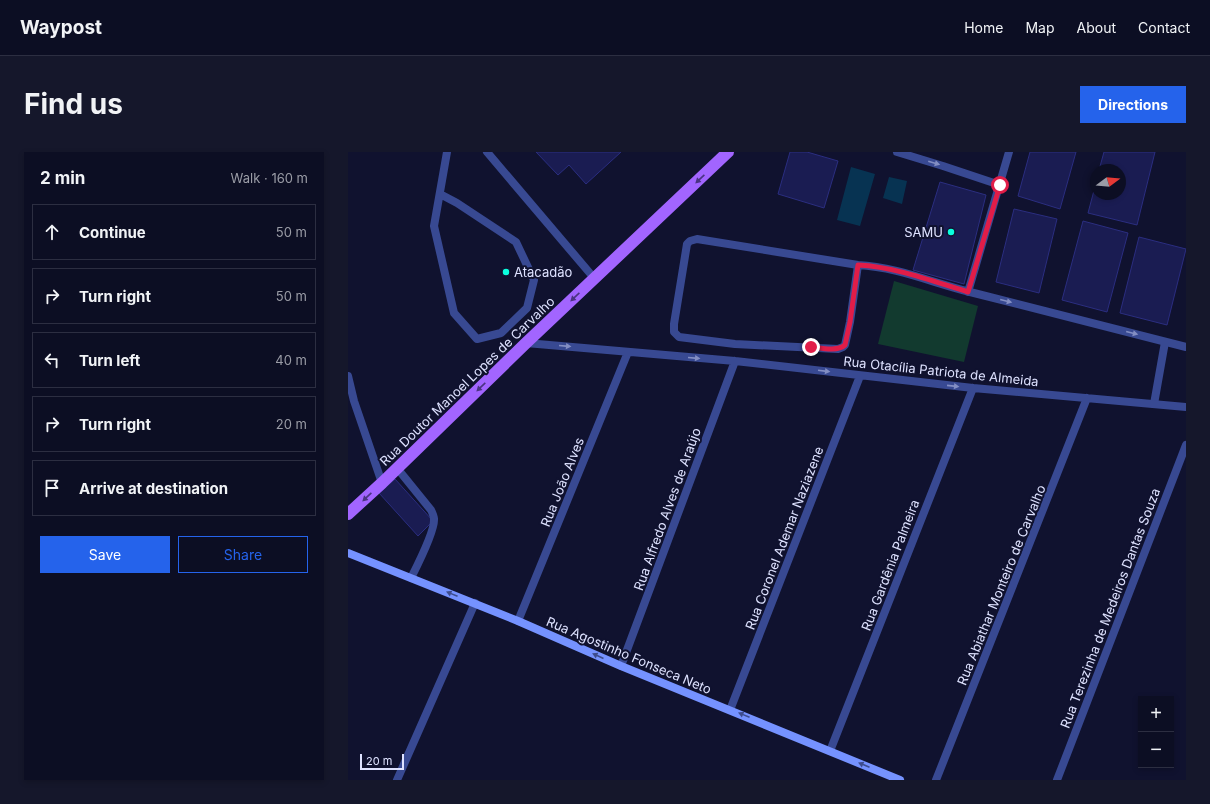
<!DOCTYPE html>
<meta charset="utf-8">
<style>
body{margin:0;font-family:Inter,sans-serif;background:#15172b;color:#f1f3f6}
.controls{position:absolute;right:12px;bottom:12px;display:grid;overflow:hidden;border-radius:0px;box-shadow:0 2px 6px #0003}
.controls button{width:36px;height:36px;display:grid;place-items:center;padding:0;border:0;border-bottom:1px solid #2c2e41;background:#0c0e23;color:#f1f3f6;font:20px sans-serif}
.compass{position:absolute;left:742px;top:12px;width:36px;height:36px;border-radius:50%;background:#0c0e23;box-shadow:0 2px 6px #0003;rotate:74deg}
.scale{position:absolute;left:12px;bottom:10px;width:44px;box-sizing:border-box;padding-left:4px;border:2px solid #dee2ff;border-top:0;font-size:11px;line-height:14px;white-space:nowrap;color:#dee2ff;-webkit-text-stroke:3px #10122f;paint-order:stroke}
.stop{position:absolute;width:12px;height:12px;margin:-9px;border:3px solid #e11d48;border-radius:50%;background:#fff}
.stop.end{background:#e11d48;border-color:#fff;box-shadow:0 1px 4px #0008}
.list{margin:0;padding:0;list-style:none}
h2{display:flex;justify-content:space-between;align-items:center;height:52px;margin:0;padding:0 16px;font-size:17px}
h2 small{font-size:13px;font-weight:400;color:#9a9ca6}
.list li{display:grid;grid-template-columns:26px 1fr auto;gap:12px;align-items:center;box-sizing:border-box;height:56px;margin:0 8px 8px;padding:0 8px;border:1px solid #2c2e41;border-radius:0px}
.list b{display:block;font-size:15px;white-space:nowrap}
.list em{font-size:13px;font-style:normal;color:#9a9ca6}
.actions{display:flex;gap:8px;padding:12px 16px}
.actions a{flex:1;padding:9px 0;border:1px solid #2563eb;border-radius:0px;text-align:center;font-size:14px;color:#2563eb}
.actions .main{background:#2563eb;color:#fff}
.icon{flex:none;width:22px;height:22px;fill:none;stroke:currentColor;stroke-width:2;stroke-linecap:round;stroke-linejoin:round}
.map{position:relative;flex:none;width:838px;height:628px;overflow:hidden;border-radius:0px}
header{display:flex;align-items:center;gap:24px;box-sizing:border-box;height:56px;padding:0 20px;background:#0c0e23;border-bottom:1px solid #2c2e41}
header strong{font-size:19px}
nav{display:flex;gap:22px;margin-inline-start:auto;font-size:14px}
.intro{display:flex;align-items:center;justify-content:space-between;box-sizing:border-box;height:96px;padding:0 24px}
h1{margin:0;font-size:28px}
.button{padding:10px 18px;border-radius:0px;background:#2563eb;color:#fff;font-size:14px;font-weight:700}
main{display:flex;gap:24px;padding:0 24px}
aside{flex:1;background:#0c0e23;border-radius:0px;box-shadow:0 2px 6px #0003}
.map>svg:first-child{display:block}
.green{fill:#123a2f}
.water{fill:#073352}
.building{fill:#1a1c52;stroke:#2b2e80}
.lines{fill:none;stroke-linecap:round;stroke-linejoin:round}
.lane{stroke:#384992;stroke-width:8}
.street{stroke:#384992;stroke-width:8}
.secondary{stroke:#7592ff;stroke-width:8}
.primary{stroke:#a265ff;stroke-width:12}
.oneway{fill:#838ec3}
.oneway2{fill:#4a3382}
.oneway3{fill:#3d4c8d}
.route{stroke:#e11d48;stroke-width:5}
.poi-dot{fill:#0affde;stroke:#10122f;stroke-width:1.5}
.labels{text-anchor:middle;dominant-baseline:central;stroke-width:4;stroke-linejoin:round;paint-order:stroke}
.poi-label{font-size:13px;fill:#dee2ff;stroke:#10122f;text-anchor:end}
.street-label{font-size:13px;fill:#dee2ff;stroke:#10122f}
</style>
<header>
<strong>Waypost</strong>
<nav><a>Home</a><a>Map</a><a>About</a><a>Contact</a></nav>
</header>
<div class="intro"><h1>Find us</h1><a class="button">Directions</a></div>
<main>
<aside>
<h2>2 min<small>Walk · 160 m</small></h2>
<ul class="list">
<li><svg class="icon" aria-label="ahead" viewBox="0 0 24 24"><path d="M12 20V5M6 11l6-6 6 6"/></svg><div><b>Continue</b></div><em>50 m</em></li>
<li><svg class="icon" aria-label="right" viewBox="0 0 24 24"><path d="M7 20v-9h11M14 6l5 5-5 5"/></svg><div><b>Turn right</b></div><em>50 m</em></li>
<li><svg class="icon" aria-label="left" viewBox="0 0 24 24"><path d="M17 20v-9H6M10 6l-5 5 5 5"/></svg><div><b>Turn left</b></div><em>40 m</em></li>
<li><svg class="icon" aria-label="right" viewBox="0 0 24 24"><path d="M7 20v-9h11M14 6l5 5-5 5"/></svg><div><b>Turn right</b></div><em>20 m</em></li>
<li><svg class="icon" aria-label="arrive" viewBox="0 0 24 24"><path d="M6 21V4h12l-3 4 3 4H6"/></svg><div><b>Arrive at destination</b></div></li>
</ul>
<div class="actions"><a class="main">Save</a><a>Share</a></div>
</aside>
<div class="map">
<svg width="838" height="628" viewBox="0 0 838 628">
<rect width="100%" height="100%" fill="#10122f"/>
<path class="green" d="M546,129L630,154L616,210L530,192Z"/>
<path class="water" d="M503,15L527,22L512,74L489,68Z
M541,25L559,29L554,52L535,46Z"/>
<path class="building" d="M188,0H273L238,32L221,13L210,23Z
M442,0H459L490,9L476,56L430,42Z
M682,0H728L712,57L670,44Z
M756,0H807L789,73L740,61L748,31V42H772V18H751Z
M592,30L638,43L616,132L565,118Z
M666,57L709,67L691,141L648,130Z
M735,69L780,81L759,160L714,148Z
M791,85L838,97L819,173L772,161Z
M47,327L85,369L70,384L31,341Z"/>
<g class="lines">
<path class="lane" d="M139,0L246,126
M549,0L595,14L652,33
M92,42L109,51L168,90L186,128L179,156L153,181L129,187L106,161L86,74L99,0
M510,113L502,170L497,193L495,195L490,197L387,192L331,185L326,180V172L339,92L342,89L349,87L510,113C549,115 585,131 622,140C694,159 766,177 838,195
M620,140L661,0
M806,252L817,190
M49,316L83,358C84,360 86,364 86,367C87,379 69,414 63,426"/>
<path class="street" d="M178,191L387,209L625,236L838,255
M0,224L6,249L34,331
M170,469L280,200
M273,514L387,209
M382,558L512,224
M482,599L625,236
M49,628L127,451
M588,628L739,246
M709,628L838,293"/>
<path class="secondary" d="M0,401L170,469L273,514L552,628"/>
<path class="primary" d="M0,362L34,331L178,191L380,0"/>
</g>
<defs><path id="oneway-solid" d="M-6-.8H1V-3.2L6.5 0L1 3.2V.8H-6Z"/></defs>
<g class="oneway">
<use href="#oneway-solid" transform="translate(586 11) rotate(16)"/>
<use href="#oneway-solid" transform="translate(658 149) rotate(14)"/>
<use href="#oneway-solid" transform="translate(784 181) rotate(14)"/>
<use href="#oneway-solid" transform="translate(217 194) rotate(5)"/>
<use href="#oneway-solid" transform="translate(346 206) rotate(5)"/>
<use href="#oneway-solid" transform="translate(476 219) rotate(7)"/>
<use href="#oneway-solid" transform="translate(605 234) rotate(6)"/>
</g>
<g class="oneway2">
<use href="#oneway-solid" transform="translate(352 27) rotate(137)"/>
<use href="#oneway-solid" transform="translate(227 145) rotate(137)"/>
<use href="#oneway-solid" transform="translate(133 235) rotate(136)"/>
<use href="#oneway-solid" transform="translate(19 345) rotate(137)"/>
</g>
<g class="oneway3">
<use href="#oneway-solid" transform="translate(104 442) rotate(-158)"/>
<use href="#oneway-solid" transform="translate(250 504) rotate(-156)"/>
<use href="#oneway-solid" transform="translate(396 563) rotate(-158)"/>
<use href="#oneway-solid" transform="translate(516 613) rotate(-157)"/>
</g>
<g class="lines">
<path class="route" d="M463,195C473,196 489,200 497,193L502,170L510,113C548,115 584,129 620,140L652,33"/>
</g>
<g class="poi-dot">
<circle cx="603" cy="80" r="4"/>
<circle cx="158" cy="120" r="4"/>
</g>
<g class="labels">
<g class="poi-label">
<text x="595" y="80">SAMU</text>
<text x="166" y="120" text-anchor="start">Atacadão</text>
</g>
<g class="street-label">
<text transform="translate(593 219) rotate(6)">Rua Otacília Patriota de Almeida</text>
<text transform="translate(119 229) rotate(-44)">Rua Doutor Manoel Lopes de Carvalho</text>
<text transform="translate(214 330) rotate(-68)">Rua João Alves</text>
<text transform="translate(319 357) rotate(-70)">Rua Alfredo Alves de Araújo</text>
<text transform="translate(436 386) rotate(-69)">Rua Coronel Ademar Naziazene</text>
<text transform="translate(542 413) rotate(-69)">Rua Gardênia Palmeira</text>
<text transform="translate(653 433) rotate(-68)">Rua Abiathar Monteiro de Carvalho</text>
<text transform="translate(762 456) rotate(-69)">Rua Terezinha de Medeiros Dantas Souza</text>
<text transform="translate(281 503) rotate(23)">Rua Agostinho Fonseca Neto</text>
</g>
</g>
</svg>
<div class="controls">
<button>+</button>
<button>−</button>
</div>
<svg class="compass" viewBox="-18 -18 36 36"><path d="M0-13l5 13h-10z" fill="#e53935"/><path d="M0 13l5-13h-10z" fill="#9a9ca6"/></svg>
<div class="scale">20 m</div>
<div class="stop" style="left:652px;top:33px"></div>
<div class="stop end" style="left:463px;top:195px"></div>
</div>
</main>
